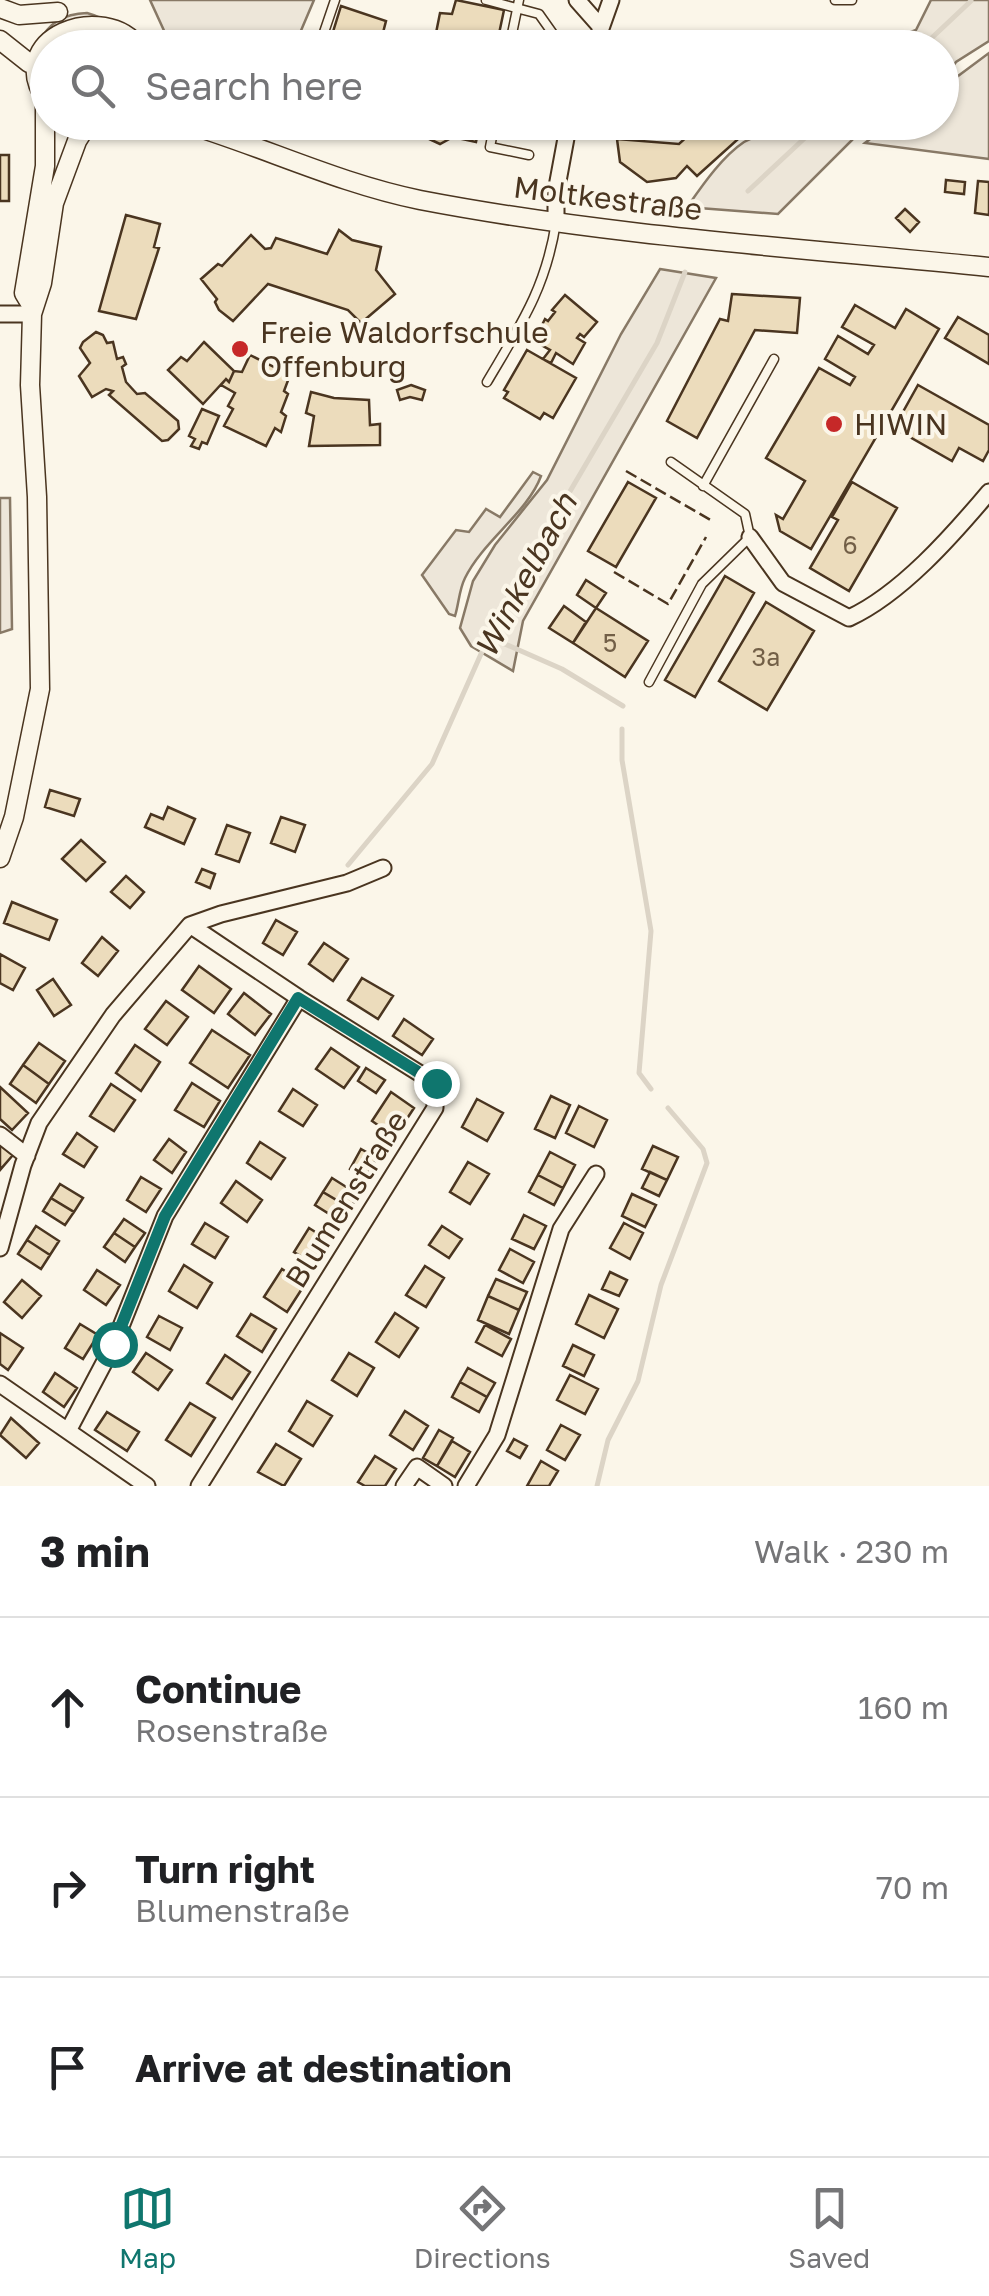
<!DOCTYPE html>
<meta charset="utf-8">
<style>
body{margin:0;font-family:"Golos Text",sans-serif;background:#f6f6f6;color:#202124}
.stop{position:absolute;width:30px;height:30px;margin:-22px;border:8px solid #0f766e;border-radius:50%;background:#fff}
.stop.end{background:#0f766e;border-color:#fff;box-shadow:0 2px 10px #0008}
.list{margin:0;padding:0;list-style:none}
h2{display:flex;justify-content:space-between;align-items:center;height:130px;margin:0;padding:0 40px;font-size:42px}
h2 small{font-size:32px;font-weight:400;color:#757577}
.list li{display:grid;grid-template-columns:65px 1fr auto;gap:30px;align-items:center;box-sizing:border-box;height:180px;padding:0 40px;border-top:2px solid #e0e0e0}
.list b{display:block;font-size:38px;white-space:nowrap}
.list p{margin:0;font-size:32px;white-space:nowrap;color:#757577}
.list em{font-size:32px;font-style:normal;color:#757577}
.icon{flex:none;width:55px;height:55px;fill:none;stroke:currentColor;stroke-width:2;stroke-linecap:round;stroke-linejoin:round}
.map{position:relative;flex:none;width:989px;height:1486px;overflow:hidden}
.search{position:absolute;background:#fff;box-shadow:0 2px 8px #0004;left:30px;right:30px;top:30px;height:110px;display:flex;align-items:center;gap:25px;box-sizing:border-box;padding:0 35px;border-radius:55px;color:#757577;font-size:38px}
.sheet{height:670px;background:#fff}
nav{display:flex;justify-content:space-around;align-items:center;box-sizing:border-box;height:140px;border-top:2px solid #e0e0e0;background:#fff;font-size:28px;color:#757577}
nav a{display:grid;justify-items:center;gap:5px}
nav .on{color:#0f766e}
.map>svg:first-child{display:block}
.green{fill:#ede6d9;stroke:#887966;stroke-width:2.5}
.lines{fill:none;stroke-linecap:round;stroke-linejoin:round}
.stream{stroke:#dcd4c6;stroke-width:5}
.building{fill:#ecdcbc;stroke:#4a3520;stroke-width:2.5}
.service-casing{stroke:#4a3520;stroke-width:11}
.minor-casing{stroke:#4a3520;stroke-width:19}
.tertiary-casing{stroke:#4a3520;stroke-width:21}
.service{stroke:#fbf6e9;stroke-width:8}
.minor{stroke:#fbf6e9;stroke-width:15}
.tertiary{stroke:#fbf6e9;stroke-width:18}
.fence{stroke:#4a3520;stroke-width:2.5;stroke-dasharray:12 5;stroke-linecap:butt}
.route{stroke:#0f766e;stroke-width:12}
.poi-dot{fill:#c62828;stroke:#fbf6e9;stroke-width:4}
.labels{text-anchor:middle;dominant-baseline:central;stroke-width:8;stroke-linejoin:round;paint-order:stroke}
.number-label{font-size:25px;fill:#725f47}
.street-label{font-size:30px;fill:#4a3520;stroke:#fbf6e9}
.poi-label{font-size:30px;fill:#4a3520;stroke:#fbf6e9;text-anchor:start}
.water-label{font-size:32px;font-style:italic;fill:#4a3520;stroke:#fbf6e9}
</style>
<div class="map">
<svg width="989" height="1486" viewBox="0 0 989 1486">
<rect width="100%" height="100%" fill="#fbf6e9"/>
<path class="green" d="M150,0H314L294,47L172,48Z
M931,0H989V41L956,62L942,81V48L871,47L916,30Z
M87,13C109,19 116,28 126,47L48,48L47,90L38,43C50,22 63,14 87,13Z
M989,53V159L865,143L882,130L860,132L778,214L699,208L690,203C704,183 723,156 744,142C759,133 761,140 778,123L942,122V88Z
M660,269L716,278L523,621L513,671L471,646L460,628L473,581L495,545L547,480L621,334Z
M533,472L541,476C528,512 483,541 465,578C459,590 459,603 455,616L449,614L422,575L456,530L469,532L486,509L500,517Z
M0,498H10L12,629L0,633Z"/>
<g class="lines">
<path class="stream" d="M921,48L971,1
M748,191L822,122
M489,637L562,669L623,706
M622,729V760L651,931L639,1073L651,1089
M348,865L432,764L501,609L657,343L685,272
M597,1486L608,1440L638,1381L661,1285L707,1163L703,1149L668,1108"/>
</g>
<path class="building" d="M456,0L504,10L496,48H433L440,13L452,14Z
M341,6L386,21L379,48H328Z
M400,122H480L476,142L453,137L440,144L427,138L424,132L399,127Z
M703,122H757L697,176L687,166L676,178L647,182L620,162L617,139L679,144Z
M0,155H9V201H0Z
M946,180L965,182L964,194L945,192Z
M978,181L989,182V215L975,213Z
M905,209L919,222L910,232L896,218Z
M126,215L160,224L154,247L159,248L136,319L99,311Z
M339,230L352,240L381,247L376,270L395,294L361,323L348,310L268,284L233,321L219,310L215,302L217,299L201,279L218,264L222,266L251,235L265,249L271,248L276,238L327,254Z
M732,294L800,298L797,333L755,330L697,438L667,421L720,319L728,321Z
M565,295L597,322L584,337L580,334L577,338L585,343L573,364L556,353L551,363L543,359L550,350L534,341L545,319L548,321L555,312L552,310Z
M855,305L895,328L906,309L939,329L811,549L780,531L776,515L783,519L805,481L766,458L819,368L850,385L855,377L825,359L838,336L868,354L874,345L842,327Z
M958,317L989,335V364L945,338Z
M96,332L103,335L107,343L113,342L117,359L123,357L126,364L122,367L126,382L137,394L145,393L178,421L179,429L168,440L162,441L109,395L113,391L106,389L92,397L79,376L90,363L80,348L83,342Z
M204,342L234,371L229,382L226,379L203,404L168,370L181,357L187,361Z
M527,350L576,378L553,418L544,413L540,419L504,398L508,392L504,390Z
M250,355L290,375L284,391L288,394L281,412L286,416L281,432L275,428L266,446L224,426L233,409L228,406L235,393L221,385L226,379L229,382L234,371L242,372Z
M411,385L425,390L422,400L410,397L400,400L397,390Z
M918,385L989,425V450L983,461L959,448L952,461L894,428Z
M311,392L334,398L369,400L370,425L380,424V445L309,446L314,416L306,413Z
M202,409L219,416L207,444L202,442L199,449L191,446L195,439L189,436Z
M628,482L656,498L616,567L588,551Z
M852,482L897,508L849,591L810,568L838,520L832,517Z
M725,576L754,593L695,697L665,680Z
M586,580L606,593L596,608L577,595Z
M766,602L814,631L767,710L719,681Z
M564,606L586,622L573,643L549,628Z
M596,608L648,641L625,677L573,643Z
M50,790L80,799L74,816L45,807Z
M168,807L195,819L184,844L145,827L151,814L163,819Z
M281,817L305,825L295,852L271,843Z
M227,825L250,833L239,862L216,854Z
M81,840L105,862L86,881L62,859Z
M202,869L215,874L210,888L196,882Z
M126,876L144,892L130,908L111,892Z
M12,902L57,920L49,940L4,923Z
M276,920L297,932L283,955L263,943Z
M102,937L118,951L98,976L82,963Z
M324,943L348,959L333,981L309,964Z
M0,954L25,968L13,990L0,983Z
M199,966L231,989L214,1013L182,990Z
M362,978L393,996L378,1019L348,1000Z
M53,979L71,1005L54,1016L37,990Z
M244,993L271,1014L255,1035L228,1014Z
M166,1001L188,1017L167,1045L145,1029Z
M404,1019L433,1039L422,1055L393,1036Z
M212,1030L250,1055L228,1088L190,1063Z
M39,1043L65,1061L49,1084L23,1065Z
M135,1045L160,1062L141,1091L116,1073Z
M331,1048L359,1067L344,1088L316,1069Z
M23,1065L49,1084L36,1103L10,1084Z
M366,1068L385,1080L376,1093L358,1081Z
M192,1083L220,1101L204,1127L175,1110Z
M111,1084L135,1100L114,1131L90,1116Z
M0,1087L28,1113L12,1130L0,1119Z
M293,1089L317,1105L303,1126L279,1111Z
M391,1092L414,1108L395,1137L372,1121Z
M551,1096L570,1105L555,1138L535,1129Z
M477,1099L503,1113L487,1141L462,1127Z
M579,1106L607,1120L594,1147L566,1133Z
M77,1133L97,1147L84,1167L63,1154Z
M169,1139L186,1152L172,1173L154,1160Z
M260,1142L285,1158L271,1179L247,1163Z
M0,1144L13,1155L0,1170Z
M653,1146L678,1157L667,1180L642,1169Z
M361,1149L377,1158L365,1178L350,1169Z
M550,1152L575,1165L563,1188L538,1175Z
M468,1162L489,1174L470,1204L450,1192Z
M650,1172L667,1180L659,1196L642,1188Z
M538,1175L563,1188L554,1205L529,1192Z
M141,1177L161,1189L146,1212L127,1200Z
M332,1178L359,1195L350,1208L323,1192Z
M236,1181L262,1200L247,1222L221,1203Z
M60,1184L83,1198L74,1212L51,1198Z
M323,1192L350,1208L342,1222L315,1205Z
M632,1194L656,1205L645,1227L622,1216Z
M51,1198L74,1212L65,1225L43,1211Z
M524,1215L546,1226L534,1249L512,1239Z
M124,1219L145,1233L135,1247L114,1233Z
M205,1223L228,1237L215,1258L192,1244Z
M624,1223L643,1233L630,1259L610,1248Z
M36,1226L59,1241L50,1255L27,1240Z
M442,1226L462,1239L449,1258L429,1245Z
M309,1228L331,1242L316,1266L294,1252Z
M114,1233L135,1247L125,1262L104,1247Z
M27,1240L50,1255L41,1269L18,1254Z
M510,1249L534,1262L523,1283L499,1270Z
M184,1265L212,1283L197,1308L169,1291Z
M425,1266L444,1278L426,1307L406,1295Z
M282,1269L305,1284L287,1312L264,1297Z
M97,1270L120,1285L106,1305L84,1290Z
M610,1272L627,1280L619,1296L602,1289Z
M496,1279L527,1292L519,1310L488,1296Z
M22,1280L41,1296L22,1318L4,1302Z
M589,1295L618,1309L604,1338L576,1324Z
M488,1296L519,1310L509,1334L478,1320Z
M395,1313L418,1328L399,1357L376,1342Z
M251,1314L276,1329L262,1352L237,1336Z
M159,1316L182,1328L170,1350L147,1337Z
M80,1324L98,1335L83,1359L65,1348Z
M485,1325L511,1339L502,1356L476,1342Z
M0,1333L23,1348L8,1370L0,1364Z
M573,1345L594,1355L584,1376L563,1366Z
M146,1353L172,1370L158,1390L133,1372Z
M349,1353L374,1368L357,1396L332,1380Z
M225,1355L250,1372L232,1399L207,1383Z
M468,1368L495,1383L487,1397L460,1382Z
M55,1373L77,1388L64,1407L43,1392Z
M570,1375L598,1389L585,1414L557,1400Z
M460,1382L487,1397L479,1412L452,1397Z
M307,1401L332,1416L313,1446L289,1431Z
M190,1403L215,1418L191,1456L166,1440Z
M405,1411L428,1426L413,1450L390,1435Z
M107,1412L139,1432L127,1451L95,1430Z
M11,1418L39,1443L26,1458L0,1435Z
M561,1425L580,1435L565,1460L547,1450Z
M439,1430L453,1438L437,1466L423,1458Z
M514,1439L527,1446L520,1458L507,1451Z
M452,1441L470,1452L455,1477L437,1466Z
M276,1444L301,1459L284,1486L258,1472Z
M375,1456L396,1469L385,1486H365L358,1482Z
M541,1461L558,1471L549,1486H527Z"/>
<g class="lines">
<defs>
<path id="service" d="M486,0L539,14L563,48
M835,0H852
M319,47L335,0
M509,48L519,0
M495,122L490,147L529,155
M487,382C520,326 546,288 556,222
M703,486L774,359
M649,682L702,584L750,537L745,514L671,462"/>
<path id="minor" d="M577,0L600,26
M594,48L611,0
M556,222V192L569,122
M0,314H32
M750,537L783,583L849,618C901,594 952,536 989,492
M190,925L299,998L435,1083V1108L199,1486
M0,1135L27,1156
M0,1248L23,1165L39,1123L113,1015L190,925L221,914L347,883L383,868
M0,1384L147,1486
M68,1431L114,1344L165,1216L299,998
M404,1486L417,1467L444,1486
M466,1486L497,1435L561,1229L596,1174"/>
<path id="tertiary" d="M0,8L19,15L58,12
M0,40L29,63
M48,103C0,36 106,0 139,48
M181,122C262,146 337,183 420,200C607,236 800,248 989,267
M33,308L24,293L45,166V101
M0,858L14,817L40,689L37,497L30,385L32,314L42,283L54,203L77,141L89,122"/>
</defs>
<use href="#service" class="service-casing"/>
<use href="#minor" class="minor-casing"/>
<use href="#tertiary" class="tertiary-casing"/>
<use href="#service" class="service"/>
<use href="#minor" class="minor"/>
<use href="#tertiary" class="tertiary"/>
<path class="fence" d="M626,471L714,522
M614,572L668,604L706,537"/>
</g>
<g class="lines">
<path class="route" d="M114,1344L165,1216L298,998L436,1083"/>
</g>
<g class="poi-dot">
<circle cx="240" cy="349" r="10"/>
<circle cx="834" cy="424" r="10"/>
</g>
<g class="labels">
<g class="number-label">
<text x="850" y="544">6</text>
<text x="610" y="642">5</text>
<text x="766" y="656">3a</text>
</g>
<g class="street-label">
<text transform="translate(608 198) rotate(7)">Moltkestraße</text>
<text transform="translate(346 1199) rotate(-58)">Blumenstraße</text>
</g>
<g class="poi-label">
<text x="260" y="332">Freie Waldorfschule<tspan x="260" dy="34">Offenburg</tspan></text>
<text x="854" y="424">HIWIN</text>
</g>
<g class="water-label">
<text transform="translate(525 575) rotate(-62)">Winkelbach</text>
</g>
</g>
</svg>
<div class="stop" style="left:114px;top:1344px"></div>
<div class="stop end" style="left:436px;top:1083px"></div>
<div class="search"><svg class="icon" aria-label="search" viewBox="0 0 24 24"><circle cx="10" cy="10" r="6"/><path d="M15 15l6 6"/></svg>Search here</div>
</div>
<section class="sheet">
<h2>3 min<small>Walk · 230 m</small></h2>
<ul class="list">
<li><svg class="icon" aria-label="ahead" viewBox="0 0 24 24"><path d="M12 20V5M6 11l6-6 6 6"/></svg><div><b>Continue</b><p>Rosenstraße</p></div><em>160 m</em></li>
<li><svg class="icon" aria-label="right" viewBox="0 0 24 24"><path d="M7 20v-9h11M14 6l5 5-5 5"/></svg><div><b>Turn right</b><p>Blumenstraße</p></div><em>70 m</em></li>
<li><svg class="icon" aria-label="arrive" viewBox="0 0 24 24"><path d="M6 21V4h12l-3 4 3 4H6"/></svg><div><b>Arrive at destination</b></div></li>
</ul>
</section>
<nav>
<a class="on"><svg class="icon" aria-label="map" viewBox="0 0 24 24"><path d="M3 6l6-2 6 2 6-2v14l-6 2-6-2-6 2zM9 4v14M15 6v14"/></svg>Map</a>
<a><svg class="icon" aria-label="directions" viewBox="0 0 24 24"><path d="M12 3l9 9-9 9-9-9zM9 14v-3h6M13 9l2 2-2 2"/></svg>Directions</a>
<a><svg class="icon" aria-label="saved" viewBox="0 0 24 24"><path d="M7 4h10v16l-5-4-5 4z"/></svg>Saved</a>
</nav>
